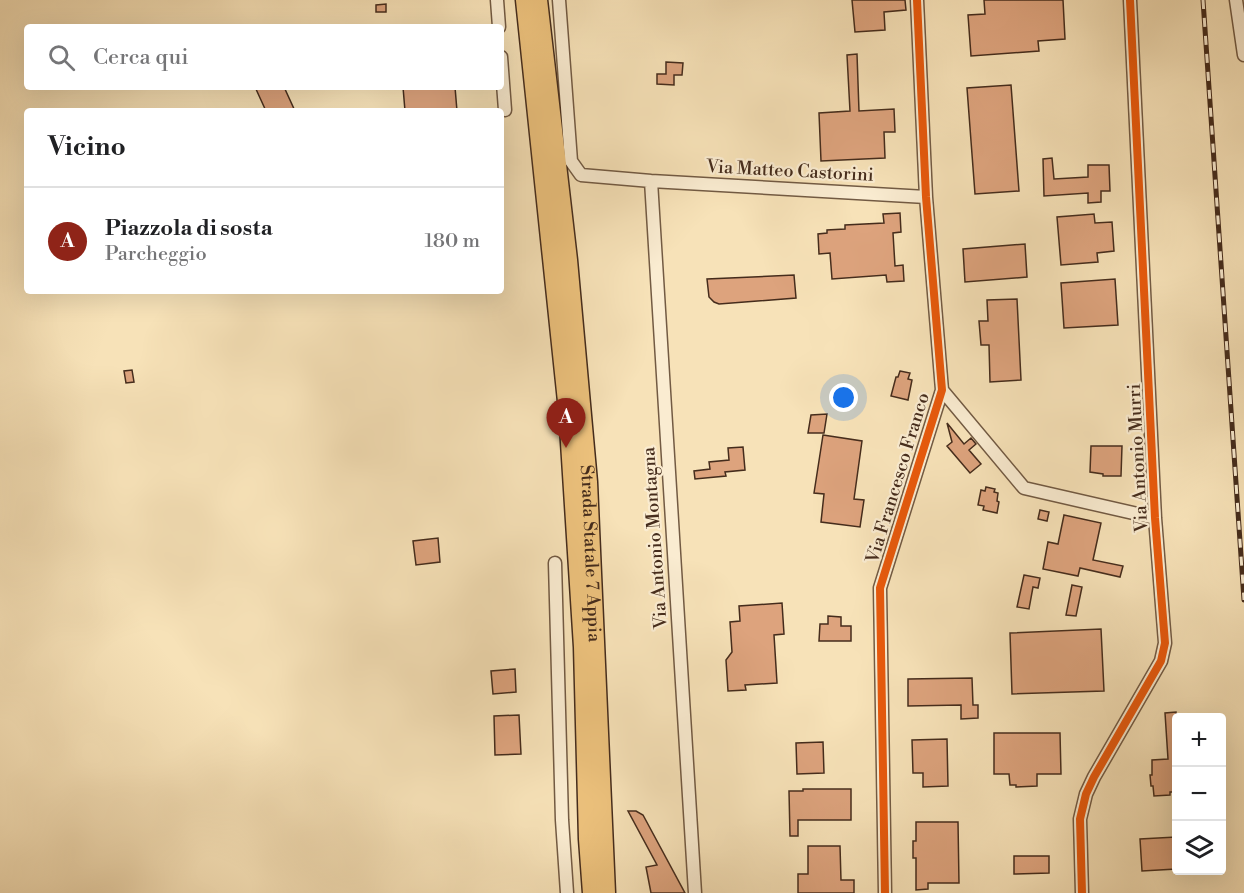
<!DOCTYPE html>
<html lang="it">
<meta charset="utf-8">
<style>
body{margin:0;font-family:"Libre Bodoni",serif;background:#f6f6f6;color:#202124}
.controls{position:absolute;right:18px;bottom:18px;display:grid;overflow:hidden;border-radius:6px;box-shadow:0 6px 24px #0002}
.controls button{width:54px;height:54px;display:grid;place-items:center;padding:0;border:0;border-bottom:2px solid #e0e0e0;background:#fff;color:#202124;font:30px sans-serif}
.you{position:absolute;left:844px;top:398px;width:21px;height:21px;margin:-15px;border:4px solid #fff;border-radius:50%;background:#1a73e8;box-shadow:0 0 0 9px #1a73e833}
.badge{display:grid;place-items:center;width:39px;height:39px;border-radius:50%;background:#8f2418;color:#fff;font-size:20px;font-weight:700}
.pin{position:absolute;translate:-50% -50px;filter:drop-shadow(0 2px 3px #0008)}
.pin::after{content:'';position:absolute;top:32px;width:21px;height:18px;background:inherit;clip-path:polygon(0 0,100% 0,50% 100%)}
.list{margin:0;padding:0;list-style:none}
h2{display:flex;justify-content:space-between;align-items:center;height:78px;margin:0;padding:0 24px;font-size:26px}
h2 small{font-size:20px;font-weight:400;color:#757577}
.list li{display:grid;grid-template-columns:39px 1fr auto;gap:18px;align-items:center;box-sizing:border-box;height:108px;padding:0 24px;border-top:2px solid #e0e0e0}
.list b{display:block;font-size:22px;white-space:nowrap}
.list p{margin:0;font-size:20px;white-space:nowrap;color:#757577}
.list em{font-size:20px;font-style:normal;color:#757577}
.icon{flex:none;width:33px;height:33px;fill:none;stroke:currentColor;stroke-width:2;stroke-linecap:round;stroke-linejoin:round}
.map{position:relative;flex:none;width:1244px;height:893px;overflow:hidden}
.search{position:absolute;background:#fff;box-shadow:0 6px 24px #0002;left:24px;top:24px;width:480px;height:66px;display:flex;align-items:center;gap:15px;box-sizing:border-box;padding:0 21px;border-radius:6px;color:#757577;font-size:22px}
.panel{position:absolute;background:#fff;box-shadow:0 6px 24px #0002;left:24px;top:108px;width:480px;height:186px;border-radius:6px}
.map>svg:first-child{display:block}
.building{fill:#dda37d;stroke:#452c1c;stroke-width:1.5}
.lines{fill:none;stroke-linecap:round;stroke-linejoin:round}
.minor-casing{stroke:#725a43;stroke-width:15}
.highway-casing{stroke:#452c1c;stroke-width:21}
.minor{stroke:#faecd1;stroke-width:12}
.highway{stroke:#ecc17c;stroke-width:18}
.rail-casing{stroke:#452c1c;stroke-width:5}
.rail{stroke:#faecd1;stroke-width:3;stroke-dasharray:9;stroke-linecap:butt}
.cycleway-casing{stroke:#faecd1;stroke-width:11}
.cycleway{stroke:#e8590c;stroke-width:8}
.labels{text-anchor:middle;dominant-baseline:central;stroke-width:4.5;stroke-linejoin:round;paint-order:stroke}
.street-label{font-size:18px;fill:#452c1c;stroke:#faecd1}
</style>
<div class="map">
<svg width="1244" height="893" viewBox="0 0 1244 893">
<rect width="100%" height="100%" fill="#f7e2b8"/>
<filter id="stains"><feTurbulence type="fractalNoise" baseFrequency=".00333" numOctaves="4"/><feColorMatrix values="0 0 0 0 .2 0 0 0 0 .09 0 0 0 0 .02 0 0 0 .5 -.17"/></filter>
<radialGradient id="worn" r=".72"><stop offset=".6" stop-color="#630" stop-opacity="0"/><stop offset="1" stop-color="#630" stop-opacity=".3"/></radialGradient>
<path class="building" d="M852,0H905L906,10L884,12L885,30L855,32Z
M984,0H1063L1065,39L1038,41L1039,51L971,56L968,15L985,14Z
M386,4V12H376V5Z
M857,54L859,111L894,109L895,132H884L885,158L821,161L819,113L850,111L847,55Z
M666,62L683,63L682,75H674V85L657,84V74H666Z
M1011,85L1019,191L975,194L967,88Z
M255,87H284L295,111H266Z
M403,87H455L457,111H405Z
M1052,158L1054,179L1088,177V165H1109L1110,191H1101V202L1088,203V193L1044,196L1043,159Z
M900,213L901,232L893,233L895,266L903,265L904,281L887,282L886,275L832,279L830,253L819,254L818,234L827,233V230L845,229V225L884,223L883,214Z
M1094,214L1095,223L1112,222L1114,251L1097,253L1098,262L1061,265L1057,217Z
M1025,244L1027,277L965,282L963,249Z
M794,275L796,298L719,304L714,302L709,297L707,279Z
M1115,279L1118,325L1064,328L1061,283Z
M1017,299L1021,380L990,382L989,345H981L979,321H988L987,300Z
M132,370L134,382L126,383L124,371Z
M900,371L910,373L908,379L912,380L908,400L891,396L896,377H898Z
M827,414L824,433H808L811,415Z
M947,423L964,444L971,438L976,444L969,450L981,464L970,473L947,446L952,442Z
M823,435L862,441L854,499L864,500L860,527L821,522L824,494L814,493Z
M1091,446H1122L1121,476H1103V474L1090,472Z
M743,447L745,470L725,472L726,476L695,479L694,471L710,469L709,462L729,460L728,448Z
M986,487L995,489L994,492L998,493L997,501L999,502L997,513L983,510L984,506L978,505L981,490L985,491Z
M1040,510L1049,512L1047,521L1038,519Z
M1064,515L1101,523L1093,560L1123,566L1120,577L1080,568L1078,576L1043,569L1048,542L1058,544Z
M438,538L440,562L416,565L413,541Z
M1024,575L1040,578L1038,588L1033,587L1029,609L1017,607Z
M1072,585L1082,587L1076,616L1066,615Z
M782,603L784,634L774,635L777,683L745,685L746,690L728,691L726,660L732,652L730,622L740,621L739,606Z
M828,616L841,617V626H851V641H819L820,624H828Z
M1101,629L1104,691L1012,694L1010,633Z
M515,669L516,692L493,694L491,671Z
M972,678L973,705H978V718L961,719V705L908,706V679Z
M1176,712V792H1170V795L1154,796L1153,786H1151L1150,775H1152V760L1168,759L1165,713Z
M519,715L521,754L495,755L494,716Z
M994,733H1060L1061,774H1037V786L1016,787V785H1010L1009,774H994Z
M947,739L948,786L923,787V773H913L912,740Z
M823,742L824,773L797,774L796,743Z
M803,789H851V820H798V836H790L789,791H803Z
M628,811H636L643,815L685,893H651L646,867L657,865Z
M916,822H958L959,883H928V889L916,890V858H913V841H916Z
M1176,837V869L1142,871L1140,839Z
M808,846H840L841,880H854V893H798V874H808Z
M1014,856H1049V873L1014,874Z"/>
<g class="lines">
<defs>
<path id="minor" d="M497,0L499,27
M559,0L571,161L581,175L651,181L926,197
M1236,0L1244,55
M501,57L505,110
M651,181L695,893
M942,390L1024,488L1155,518
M555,563L562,820L567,893
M885,893L880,588L942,390L926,197L917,0
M1082,893L1080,819L1086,794L1094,777L1161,661L1165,643L1155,518L1130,0"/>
<g id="highway">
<path d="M525,0L568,411L583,647L588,839L592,893"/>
<path id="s1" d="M538,0L568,260L588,482L606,893"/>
</g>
</defs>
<use href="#minor" class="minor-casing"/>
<use href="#highway" class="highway-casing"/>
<use href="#minor" class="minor"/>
<use href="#highway" class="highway"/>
<defs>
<path id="rail" d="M1203,0L1244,600"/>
</defs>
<use href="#rail" class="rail-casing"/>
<use href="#rail" class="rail"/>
<defs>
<path id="cycleway" d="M885,893L880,588L942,390L926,197L917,0
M1082,893L1080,819L1086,794L1094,777L1161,661L1165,643L1155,518L1130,0"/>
</defs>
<use href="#cycleway" class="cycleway-casing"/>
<use href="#cycleway" class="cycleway"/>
</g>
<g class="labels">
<g class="street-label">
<text transform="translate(790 171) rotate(3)">Via Matteo Castorini</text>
<text transform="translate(1138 458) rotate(-93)">Via Antonio Murri</text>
<text transform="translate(898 478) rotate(-73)">Via Francesco Franco</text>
<text transform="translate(655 538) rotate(-94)">Via Antonio Montagna</text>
<text stroke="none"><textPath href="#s1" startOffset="556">Strada Statale 7 Appia</textPath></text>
</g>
</g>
<rect width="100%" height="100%" filter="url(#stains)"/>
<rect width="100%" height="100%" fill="url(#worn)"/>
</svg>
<div class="controls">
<button>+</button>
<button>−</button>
<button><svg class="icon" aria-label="layers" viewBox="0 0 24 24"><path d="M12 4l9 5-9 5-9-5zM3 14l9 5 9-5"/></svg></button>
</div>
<div class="you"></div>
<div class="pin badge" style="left:566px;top:448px">A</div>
<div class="search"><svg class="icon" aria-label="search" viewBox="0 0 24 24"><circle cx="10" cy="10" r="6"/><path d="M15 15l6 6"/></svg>Cerca qui</div>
<section class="panel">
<h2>Vicino<small></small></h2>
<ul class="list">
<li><span class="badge">A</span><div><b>Piazzola di sosta</b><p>Parcheggio</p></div><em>180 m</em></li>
</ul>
</section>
</div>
